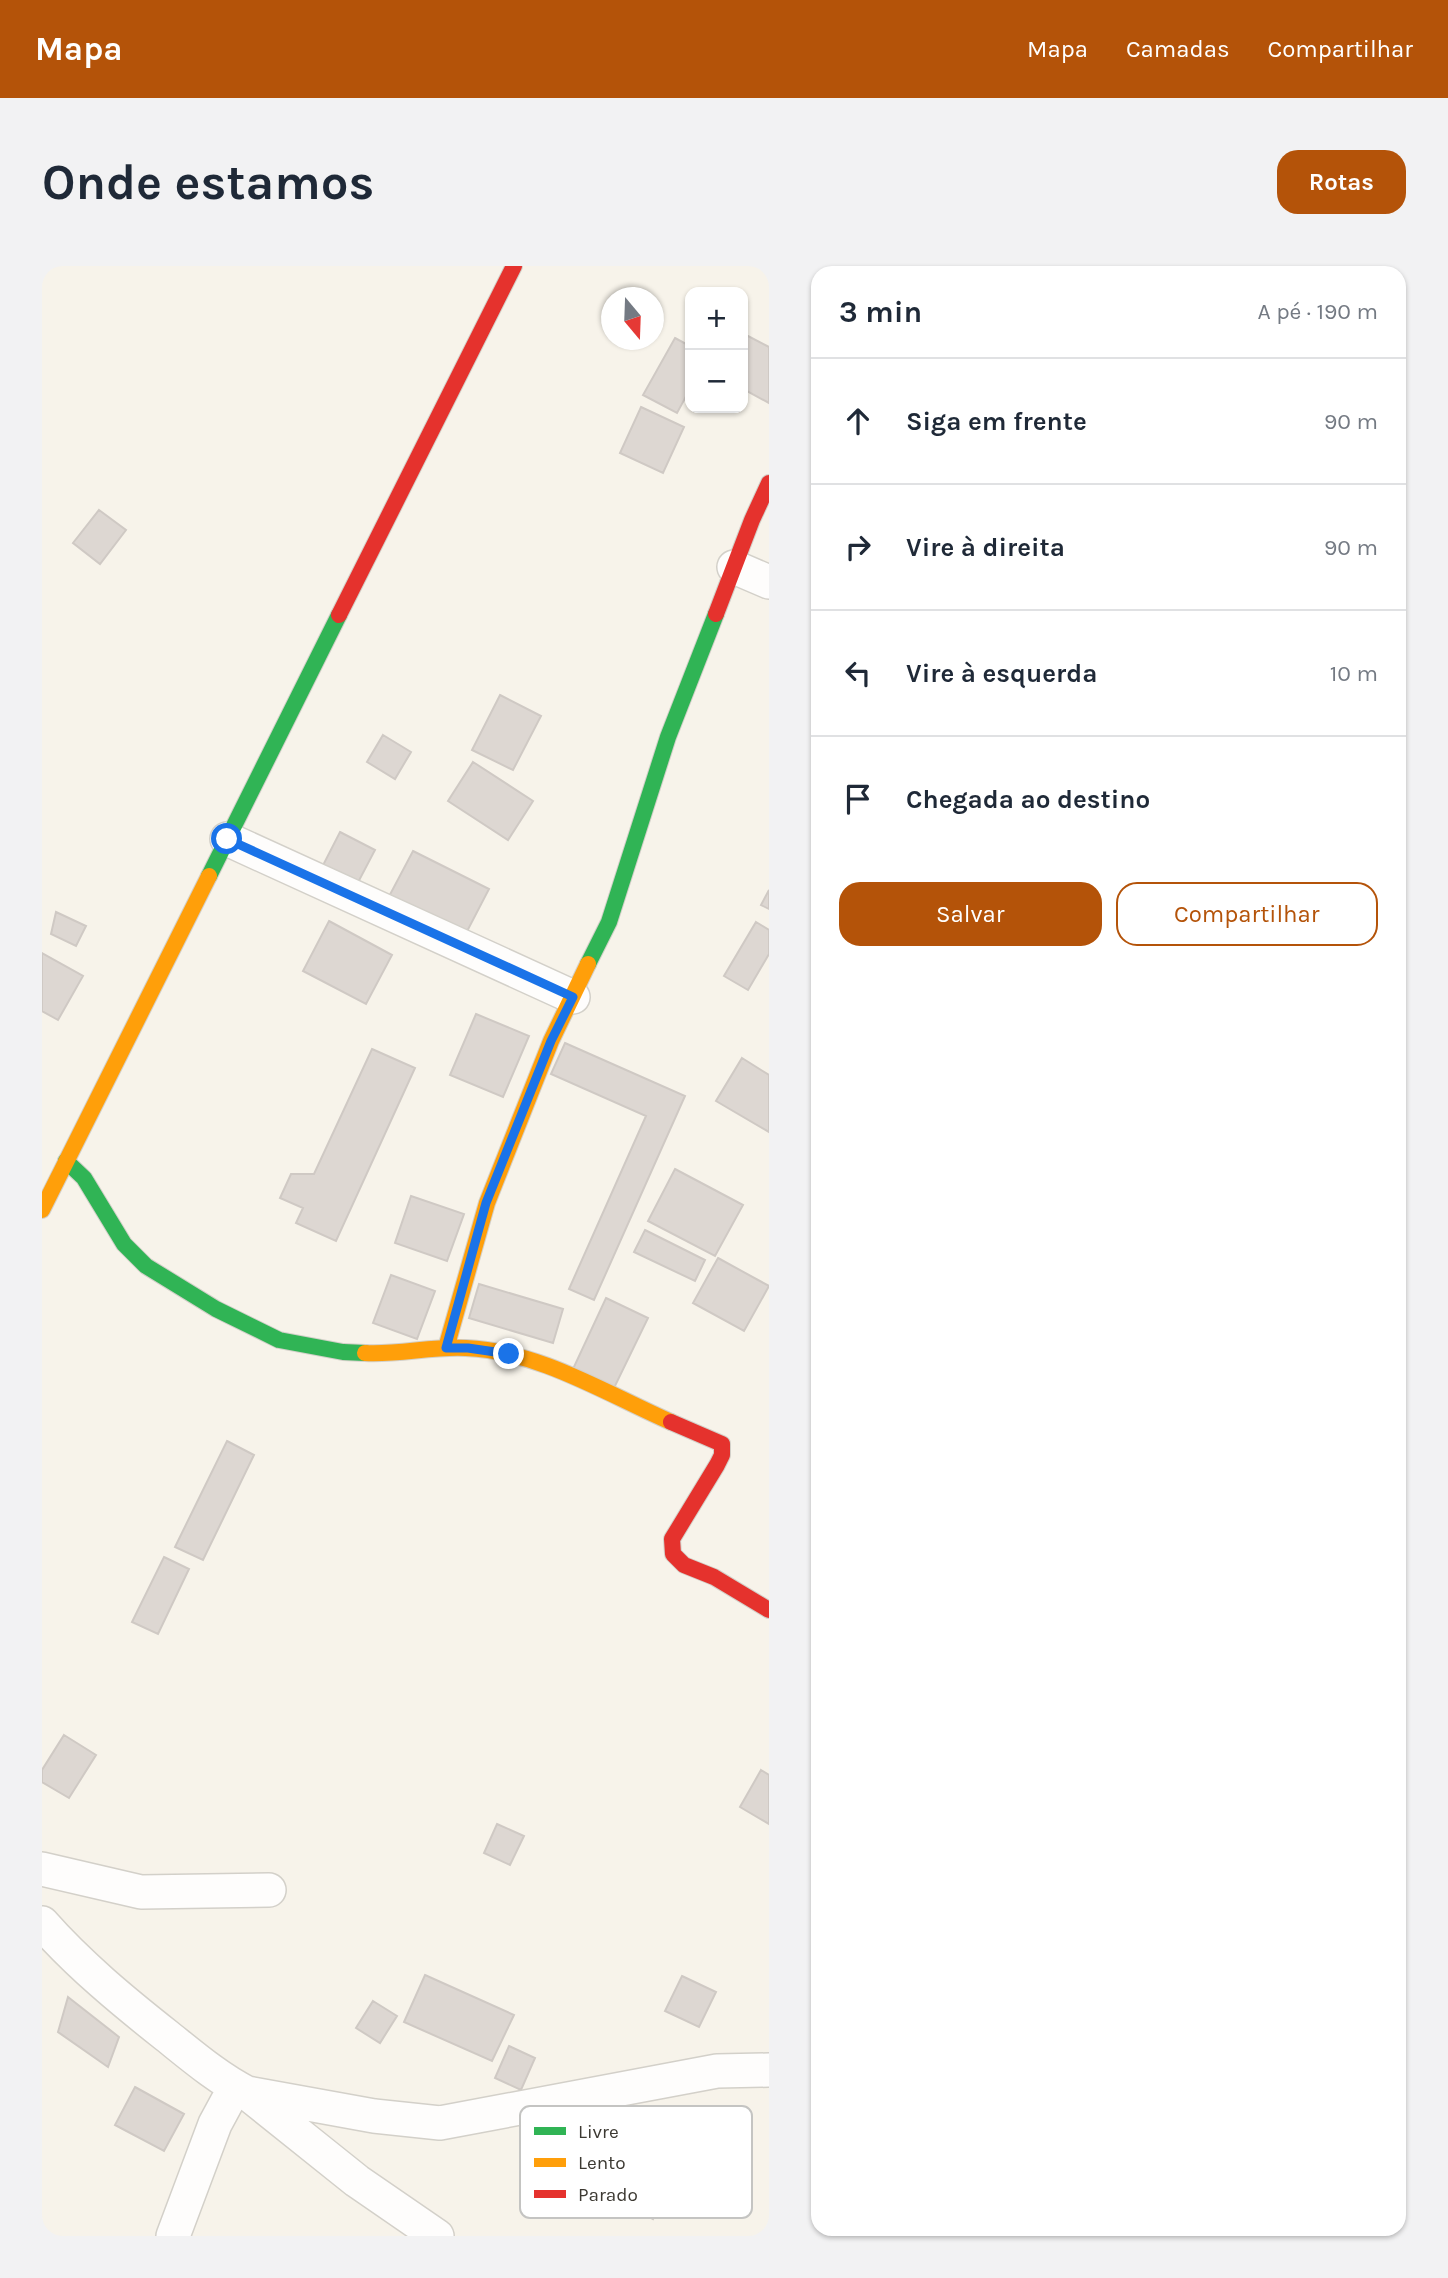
<!DOCTYPE html>
<html lang="pt">
<meta charset="utf-8">
<style>
body{margin:0;font-family:Karla,sans-serif;background:#f2f2f3;color:#1f2937}
.controls{position:absolute;right:21px;top:21px;display:grid;overflow:hidden;border-radius:14px;box-shadow:0 2px 5px #0004}
.controls button{width:63px;height:63px;display:grid;place-items:center;padding:0;border:0;border-bottom:2px solid #e0e1e3;background:#fff;color:#1f2937;font:35px sans-serif}
.compass{position:absolute;left:559px;top:21px;width:63px;height:63px;border-radius:50%;background:#fff;box-shadow:0 2px 5px #0004;rotate:161deg}
.stop{position:absolute;width:21px;height:21px;margin:-16px;border:5px solid #1a73e8;border-radius:50%;background:#fff}
.stop.end{background:#1a73e8;border-color:#fff;box-shadow:0 2px 7px #0008}
.list{margin:0;padding:0;list-style:none}
h2{display:flex;justify-content:space-between;align-items:center;height:91px;margin:0;padding:0 28px;font-size:30px}
h2 small{font-size:23px;font-weight:400;color:#747a83}
.list li{display:grid;grid-template-columns:46px 1fr auto;gap:21px;align-items:center;box-sizing:border-box;height:126px;padding:0 28px;border-top:2px solid #e0e1e3}
.list b{display:block;font-size:26px;white-space:nowrap}
.list em{font-size:23px;font-style:normal;color:#747a83}
.actions{display:flex;gap:14px;padding:21px 28px}
.actions a{flex:1;padding:16px 0;border:2px solid #b45309;border-radius:21px;text-align:center;font-size:24px;color:#b45309}
.actions .main{background:#b45309;color:#fff}
.icon{flex:none;width:38px;height:38px;fill:none;stroke:currentColor;stroke-width:2;stroke-linecap:round;stroke-linejoin:round}
.map{position:relative;flex:none;width:727px;height:1970px;overflow:hidden;border-radius:21px}
header{display:flex;align-items:center;gap:42px;box-sizing:border-box;height:98px;padding:0 35px;background:#b45309;color:#fff}
header strong{font-size:33px}
nav{display:flex;gap:38px;margin-inline-start:auto;font-size:24px}
.intro{display:flex;align-items:center;justify-content:space-between;box-sizing:border-box;height:168px;padding:0 42px}
h1{margin:0;font-size:49px}
.button{padding:18px 32px;border-radius:21px;background:#b45309;color:#fff;font-size:24px;font-weight:700}
main{display:flex;gap:42px;padding:0 42px}
aside{flex:1;background:#fff;border-radius:21px;box-shadow:0 2px 5px #0004}
.map>svg:first-child{display:block}
.building{fill:#ddd7d2;stroke:#cfc9c4;stroke-width:2}
.lines{fill:none;stroke-linecap:round;stroke-linejoin:round}
.street-casing{stroke:#d3d0c9;stroke-width:36}
.fast-casing{stroke:#d3d0c9;stroke-width:18}
.slow-casing{stroke:#d3d0c9;stroke-width:18}
.jam-casing{stroke:#d3d0c9;stroke-width:18}
.street{stroke:#fefdfc;stroke-width:33}
.fast{stroke:#30b455;stroke-width:16}
.slow{stroke:#ff9f0a;stroke-width:16}
.jam{stroke:#e5322d;stroke-width:16}
.route{stroke:#1a73e8;stroke-width:9}
.key{fill:#fff;stroke:#c4c4c2;stroke-width:2}
.key-label{font-size:19px;fill:#3c3932}
</style>
<header>
<strong>Mapa</strong>
<nav><a>Mapa</a><a>Camadas</a><a>Compartilhar</a></nav>
</header>
<div class="intro"><h1>Onde estamos</h1><a class="button">Rotas</a></div>
<main>
<div class="map">
<svg width="727" height="1970" viewBox="0 0 727 1970">
<rect width="100%" height="100%" fill="#f7f3ea"/>
<path class="building" d="M704,69L727,81V137L701,123V75Z
M633,72L648,80V123L635,147L601,129Z
M599,141L642,161L621,207L578,187Z
M57,244L84,264L58,298L31,277Z
M458,429L499,450L471,504L430,484Z
M341,469L369,486L353,513L325,496Z
M431,496L491,535L466,574L406,535Z
M298,566L333,584L311,626L276,609Z
M371,585L447,623L419,677L343,638Z
M727,624V643L719,639Z
M14,646L44,660L34,680L9,668Z
M287,655L350,689L324,738L261,705Z
M714,656L727,664V688L706,724L682,710Z
M0,687L41,710L16,754L0,745Z
M434,748L487,770L461,831L408,809Z
M523,777L643,830L552,1034L527,1023L604,850L509,808Z
M330,783L373,802L294,975L254,957L261,942L238,932L249,908H272Z
M700,792L727,809V866L674,835Z
M633,903L701,939L673,990L606,955Z
M369,930L422,948L405,995L353,977Z
M603,964L663,994L653,1015L592,986Z
M676,992L727,1020L702,1065L651,1037Z
M349,1009L393,1025L375,1073L331,1057Z
M437,1018L521,1043L511,1077L427,1052Z
M564,1032L606,1052L572,1122L531,1103Z
M185,1175L212,1189L161,1294L133,1281Z
M122,1291L147,1303L116,1368L90,1356Z
M22,1469L54,1489L27,1532L0,1516V1504Z
M719,1504L727,1509V1558L698,1541Z
M455,1558L482,1570L468,1599L442,1587Z
M383,1709L472,1749L450,1795L362,1756Z
M640,1710L674,1726L657,1761L623,1745Z
M26,1731L77,1771L66,1801L16,1766Z
M331,1735L355,1750L338,1777L314,1762Z
M467,1780L493,1792L479,1824L453,1812Z
M93,1821L142,1848L122,1885L73,1859Z
M596,1911L625,1928L611,1953L581,1935Z"/>
<g class="lines">
<defs>
<path id="street" d="M692,301L727,316
M185,573L531,731
M0,1603L99,1626L227,1624
M0,1657C37,1699 82,1736 125,1770C150,1790 177,1813 205,1827L315,1915L395,1970
M205,1827L332,1850L398,1857L675,1805L727,1804
M131,1970L173,1858L193,1821"/>
<path id="fast" d="M167,610L297,349
M546,698L567,656L626,471L674,348
M24,895L42,912L82,978L104,1000L174,1043L237,1074L301,1086L323,1087"/>
<path id="slow" d="M0,944L167,610
M404,1082L445,937L509,775L546,698
M323,1087C357,1089 390,1080 424,1082C497,1085 563,1127 629,1156"/>
<path id="jam" d="M674,348L710,254L727,217
M297,349L472,0
M629,1156L680,1178V1189L675,1199L630,1273L631,1288L642,1299L672,1311L727,1344"/>
</defs>
<use href="#street" class="street-casing"/>
<use href="#fast" class="fast-casing"/>
<use href="#slow" class="slow-casing"/>
<use href="#jam" class="jam-casing"/>
<use href="#street" class="street"/>
<use href="#fast" class="fast"/>
<use href="#slow" class="slow"/>
<use href="#jam" class="jam"/>
</g>
<g class="lines">
<path class="route" d="M185,573L531,731L509,775L444,937L404,1082H426L467,1088"/>
</g>
<rect x="478" y="1840" width="232" height="112" rx="10" class="key"/>
<rect x="492" y="1861" width="32" height="8" fill="#30b455"/>
<rect x="492" y="1892" width="32" height="9" fill="#ff9f0a"/>
<rect x="492" y="1924" width="32" height="8" fill="#e5322d"/>
<g class="key-label">
<text x="536" y="1872">Livre</text>
<text x="536" y="1903">Lento</text>
<text x="536" y="1935">Parado</text>
</g>
</svg>
<div class="controls">
<button>+</button>
<button>−</button>
</div>
<svg class="compass" viewBox="-18 -18 36 36"><path d="M0-13l5 13h-10z" fill="#e53935"/><path d="M0 13l5-13h-10z" fill="#747a83"/></svg>
<div class="stop" style="left:185px;top:573px"></div>
<div class="stop end" style="left:467px;top:1088px"></div>
</div>
<aside>
<h2>3 min<small>A pé · 190 m</small></h2>
<ul class="list">
<li><svg class="icon" aria-label="ahead" viewBox="0 0 24 24"><path d="M12 20V5M6 11l6-6 6 6"/></svg><div><b>Siga em frente</b></div><em>90 m</em></li>
<li><svg class="icon" aria-label="right" viewBox="0 0 24 24"><path d="M7 20v-9h11M14 6l5 5-5 5"/></svg><div><b>Vire à direita</b></div><em>90 m</em></li>
<li><svg class="icon" aria-label="left" viewBox="0 0 24 24"><path d="M17 20v-9H6M10 6l-5 5 5 5"/></svg><div><b>Vire à esquerda</b></div><em>10 m</em></li>
<li><svg class="icon" aria-label="arrive" viewBox="0 0 24 24"><path d="M6 21V4h12l-3 4 3 4H6"/></svg><div><b>Chegada ao destino</b></div></li>
</ul>
<div class="actions"><a class="main">Salvar</a><a>Compartilhar</a></div>
</aside>
</main>
